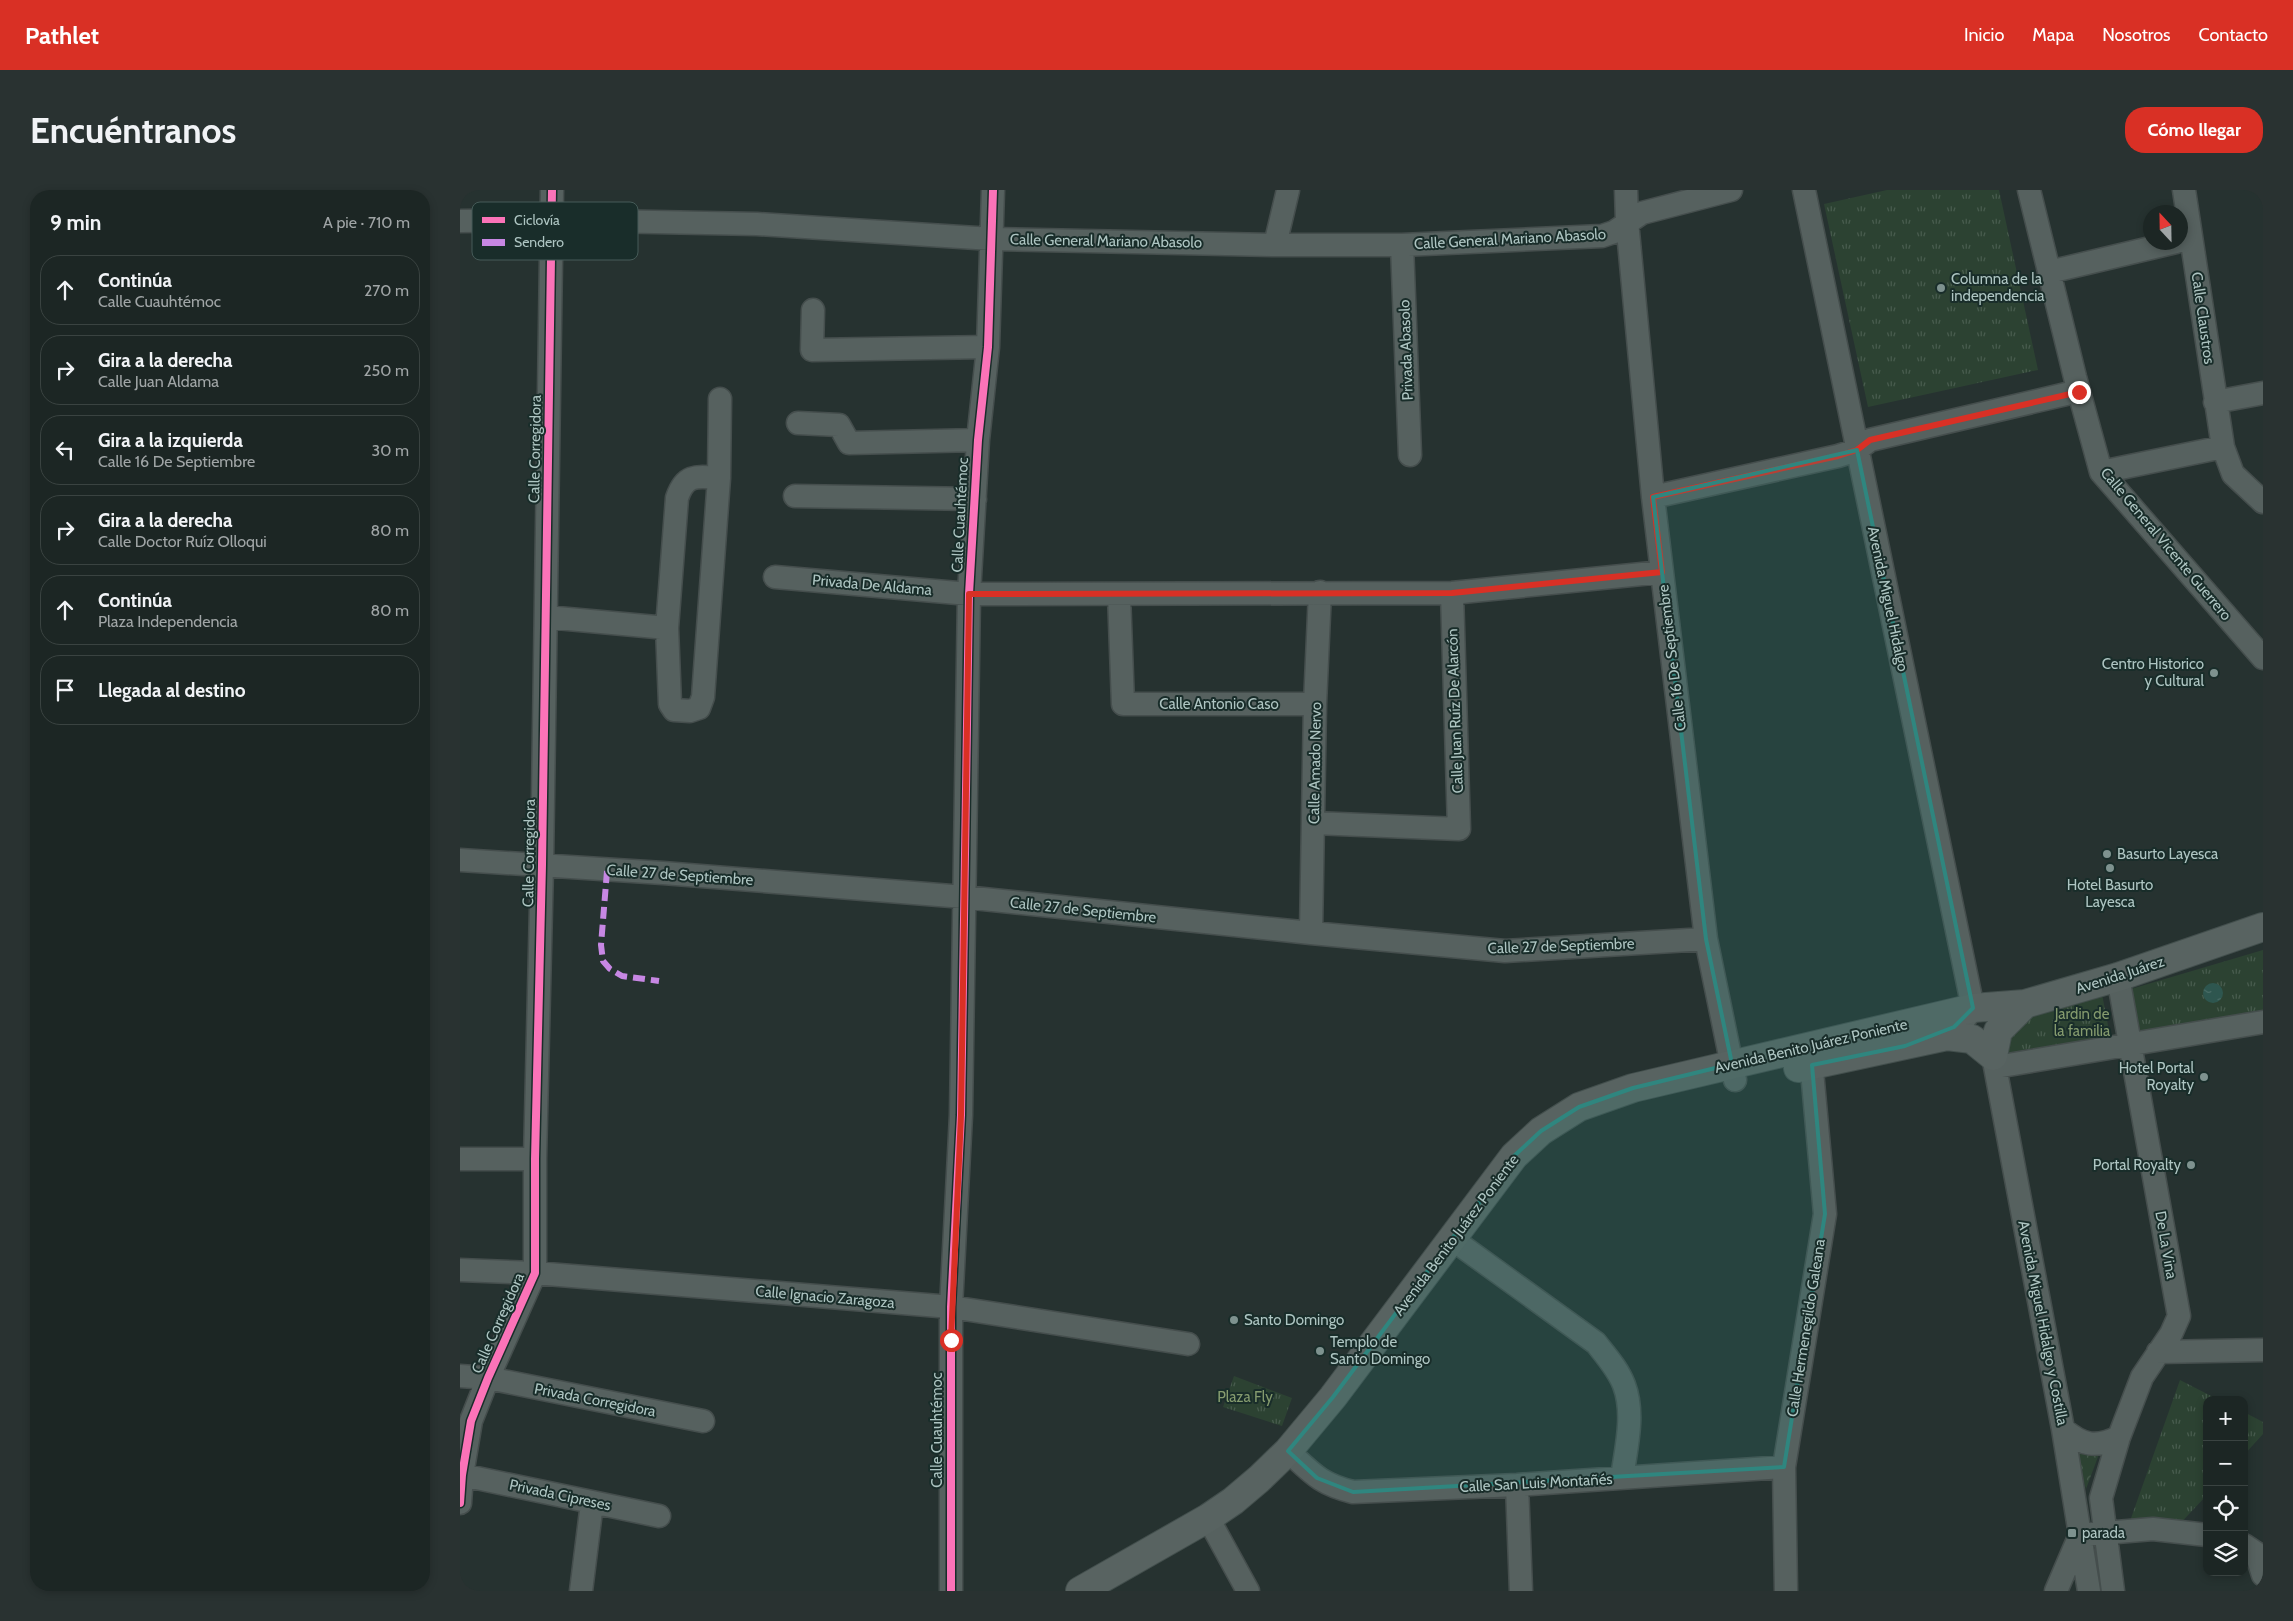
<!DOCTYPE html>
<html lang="es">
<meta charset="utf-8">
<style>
body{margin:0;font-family:Cabin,sans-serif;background:#293231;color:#f1f3f6}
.controls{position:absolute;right:15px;bottom:15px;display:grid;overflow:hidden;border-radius:10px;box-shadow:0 2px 8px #0003}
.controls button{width:45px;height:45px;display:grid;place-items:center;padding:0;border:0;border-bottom:1px solid #3a4341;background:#1c2624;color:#f1f3f6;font:25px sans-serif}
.compass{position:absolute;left:1683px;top:15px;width:45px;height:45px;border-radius:50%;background:#1c2624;box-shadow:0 2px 8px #0003;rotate:338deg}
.stop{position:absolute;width:15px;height:15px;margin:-11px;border:4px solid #d93025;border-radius:50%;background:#fff}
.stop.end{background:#d93025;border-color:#fff;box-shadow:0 1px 5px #0008}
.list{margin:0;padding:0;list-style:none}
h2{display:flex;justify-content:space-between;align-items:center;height:65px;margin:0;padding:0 20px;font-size:21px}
h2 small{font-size:16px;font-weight:400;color:#a0a5a6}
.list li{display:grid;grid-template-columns:32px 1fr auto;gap:15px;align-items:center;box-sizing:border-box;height:70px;margin:0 10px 10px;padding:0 10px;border:1px solid #3a4341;border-radius:20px}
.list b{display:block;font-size:19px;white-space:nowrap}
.list p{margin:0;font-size:16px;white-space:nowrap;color:#a0a5a6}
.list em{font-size:16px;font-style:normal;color:#a0a5a6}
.icon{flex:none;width:28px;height:28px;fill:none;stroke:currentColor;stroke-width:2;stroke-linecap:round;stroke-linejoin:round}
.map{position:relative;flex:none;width:1803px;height:1401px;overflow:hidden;border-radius:20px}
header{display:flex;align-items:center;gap:30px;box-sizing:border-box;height:70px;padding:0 25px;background:#d93025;color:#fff}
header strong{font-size:24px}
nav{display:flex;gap:28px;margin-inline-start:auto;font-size:18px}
.intro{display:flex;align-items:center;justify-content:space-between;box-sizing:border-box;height:120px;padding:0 30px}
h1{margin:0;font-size:35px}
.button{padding:12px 22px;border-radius:20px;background:#d93025;color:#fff;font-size:18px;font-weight:700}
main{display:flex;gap:30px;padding:0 30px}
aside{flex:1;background:#1c2624;border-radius:20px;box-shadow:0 2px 8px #0003}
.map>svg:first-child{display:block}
.grass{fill:url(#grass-tufts)}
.forest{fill:url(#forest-crowns)}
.water{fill:url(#water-ripples)}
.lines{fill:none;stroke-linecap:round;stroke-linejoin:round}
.minor-casing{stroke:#454e4d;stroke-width:25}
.major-casing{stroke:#434f4d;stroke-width:30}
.minor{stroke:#56615f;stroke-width:22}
.major{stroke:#586361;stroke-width:28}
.quiet{stroke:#c787e3;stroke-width:6;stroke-dasharray:12 6;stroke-linecap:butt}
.cycleway-casing{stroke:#192d2a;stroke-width:11}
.cycleway{stroke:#fb73b8;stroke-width:8}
.route{stroke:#d93025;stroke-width:6}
.marked{fill:#2f867f;fill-opacity:0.2;stroke:#2f867f;stroke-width:4;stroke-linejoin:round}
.poi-dot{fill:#7e928f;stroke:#192d2a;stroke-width:2}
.labels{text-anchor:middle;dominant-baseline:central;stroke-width:4;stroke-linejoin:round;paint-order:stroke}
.street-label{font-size:15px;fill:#aec5c2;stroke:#192d2a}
.poi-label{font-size:15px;fill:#aec5c2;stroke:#192d2a;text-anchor:start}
.park-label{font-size:15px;fill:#859b6e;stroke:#192d2a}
.key{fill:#192d2a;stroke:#465b58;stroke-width:1}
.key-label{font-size:14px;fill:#aec5c2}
</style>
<header>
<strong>Pathlet</strong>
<nav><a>Inicio</a><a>Mapa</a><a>Nosotros</a><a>Contacto</a></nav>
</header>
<div class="intro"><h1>Encuéntranos</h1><a class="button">Cómo llegar</a></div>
<main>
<aside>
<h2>9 min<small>A pie · 710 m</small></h2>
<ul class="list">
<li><svg class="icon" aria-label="ahead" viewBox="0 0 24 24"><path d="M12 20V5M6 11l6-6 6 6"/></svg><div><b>Continúa</b><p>Calle Cuauhtémoc</p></div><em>270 m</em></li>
<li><svg class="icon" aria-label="right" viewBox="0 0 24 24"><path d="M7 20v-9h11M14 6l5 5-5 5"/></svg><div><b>Gira a la derecha</b><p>Calle Juan Aldama</p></div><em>250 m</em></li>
<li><svg class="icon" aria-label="left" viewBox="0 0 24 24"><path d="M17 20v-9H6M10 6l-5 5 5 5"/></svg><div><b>Gira a la izquierda</b><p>Calle 16 De Septiembre</p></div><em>30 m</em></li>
<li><svg class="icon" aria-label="right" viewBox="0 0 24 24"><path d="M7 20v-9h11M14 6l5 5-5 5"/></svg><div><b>Gira a la derecha</b><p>Calle Doctor Ruíz Olloqui</p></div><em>80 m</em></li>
<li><svg class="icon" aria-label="ahead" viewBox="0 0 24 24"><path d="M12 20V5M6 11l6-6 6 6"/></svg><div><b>Continúa</b><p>Plaza Independencia</p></div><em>80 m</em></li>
<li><svg class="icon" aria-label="arrive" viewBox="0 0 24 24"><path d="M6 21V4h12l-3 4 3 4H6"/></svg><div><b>Llegada al destino</b></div></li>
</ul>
</aside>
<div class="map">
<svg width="1803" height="1401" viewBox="0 0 1803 1401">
<defs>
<pattern id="grass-tufts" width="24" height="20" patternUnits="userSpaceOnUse" patternTransform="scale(1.25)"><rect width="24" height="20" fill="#2c4232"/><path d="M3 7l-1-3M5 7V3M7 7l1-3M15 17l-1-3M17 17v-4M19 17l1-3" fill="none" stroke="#485c4e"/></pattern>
<pattern id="forest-crowns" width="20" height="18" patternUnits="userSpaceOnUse" patternTransform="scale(1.25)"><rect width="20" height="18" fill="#2c4232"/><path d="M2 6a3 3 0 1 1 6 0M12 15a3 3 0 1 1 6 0" fill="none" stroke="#485c4e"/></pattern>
<pattern id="water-ripples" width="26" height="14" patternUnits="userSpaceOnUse" patternTransform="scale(1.25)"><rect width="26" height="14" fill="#2e564f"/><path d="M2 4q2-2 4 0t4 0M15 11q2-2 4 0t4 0" fill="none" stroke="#4a6d67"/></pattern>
</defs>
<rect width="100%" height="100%" fill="#263230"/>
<path class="grass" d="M1427,0H1539L1578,180L1408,217L1364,14Z
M1803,760V826L1682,848L1671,799Z
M1642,804L1651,851L1548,870L1544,846L1551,832Z
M774,1186L832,1208L822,1236L763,1217Z
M1720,1190L1759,1210H1747V1305L1714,1340L1670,1331Z
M1784,1222L1803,1232V1244L1784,1265Z"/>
<path class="forest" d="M1615,1260L1639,1264L1626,1299Z"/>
<path class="water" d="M1743 803a10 10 0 1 1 20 0a10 10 0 1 1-20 0Z"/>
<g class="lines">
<defs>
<path id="minor" d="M1166,0L1167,31L1193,307L1246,749L1275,890
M1344,0L1513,818L1503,831
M1569,0L1615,187L1641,282L1803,468
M1724,0L1763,257L1773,284L1803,312
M0,31L92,30L297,34L532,49L815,55H942L1142,46L1154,42L1182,23L1271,0
M815,55L828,0
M942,55L950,265
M1589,82L1716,52
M353,120L352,160L528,157
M1755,212L1803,203
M338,233L379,235L389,253L518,250
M1641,282L1763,257
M259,288C236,286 225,284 217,308L207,438L210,514L214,520L230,521L239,518L243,507L259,288L260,209
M335,306L515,309
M1193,307L1378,266L1397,260L1410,250L1619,201
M315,387L509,404L992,403L1202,382
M659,405L663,514H855
M86,427L207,438
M854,633L999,639L992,403
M0,670L203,683L504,707L851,743L1045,761L1246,749
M851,743L855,514L860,402
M1533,866L1603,1239L1629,1401
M1536,877L1803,832
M0,969H75
M992,1049L1136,1153C1146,1166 1158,1179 1164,1195C1175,1224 1166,1258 1162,1288
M0,1080L75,1083L491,1117L728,1154
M1698,1162L1803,1160
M0,1186L28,1188L243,1231
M1603,1239C1623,1256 1636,1258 1659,1247
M828,1261C852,1283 860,1294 893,1302L1057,1295L1324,1277
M2,1285L199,1326
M1057,1295L1061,1401
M0,1313L2,1285L11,1231L28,1188L75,1083V969L82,675L92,0
M748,1328L788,1401
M1784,1355L1796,1363L1803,1385
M121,1401L132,1313
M491,1401V1117L501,925L509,404L518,250L528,157L533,0
M1326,1401L1324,1277L1365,1024L1350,859
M1596,1401L1620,1345L1693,1339L1747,1345
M1653,1401L1641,1308L1659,1247L1682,1187L1711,1144L1719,1126L1658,787"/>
<path id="major" d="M1338,878L1487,846L1512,849L1533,866L1538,841L1565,814
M620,1401L748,1328L773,1311L799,1289L828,1261L873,1207L1054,966L1081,941L1119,917L1173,898L1513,818L1565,814L1658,787L1803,737"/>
</defs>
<use href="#minor" class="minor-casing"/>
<use href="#major" class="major-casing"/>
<use href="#minor" class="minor"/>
<use href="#major" class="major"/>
<path class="quiet" d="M147,681L141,755L143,771L150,779L162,786L199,791"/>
<defs>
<path id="cycleway" d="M0,1313L2,1285L11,1231L28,1188L75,1083V969L82,675L92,0
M491,1401V1117L501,925L509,404L518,250L528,157L533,0"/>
</defs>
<use href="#cycleway" class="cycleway-casing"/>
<use href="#cycleway" class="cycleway"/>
</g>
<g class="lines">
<path class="route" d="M491,1150L501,925L509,404L992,403L1202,382L1193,307L1378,266L1397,260L1410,250L1619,202"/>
</g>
<path class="marked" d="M1397,260L1513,818L1494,837L1445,856L1352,875L1365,1024L1324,1277L893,1302L857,1288L828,1261L873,1207L1054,966L1081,941L1119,917L1173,898L1272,874L1246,749L1193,307Z"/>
<g class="poi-dot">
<circle cx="1481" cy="98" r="5"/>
<circle cx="1754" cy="483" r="5"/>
<circle cx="1647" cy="664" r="5"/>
<circle cx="1650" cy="678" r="5"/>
<circle cx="1744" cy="887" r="5"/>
<circle cx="1731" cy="975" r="5"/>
<circle cx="774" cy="1130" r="5"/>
<circle cx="860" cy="1161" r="5"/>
<rect x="1607" y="1338" width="10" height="10" rx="2.5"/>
</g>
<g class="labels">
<g class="street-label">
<text transform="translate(1050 49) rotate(-3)">Calle General Mariano Abasolo</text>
<text transform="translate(646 51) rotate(1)">Calle General Mariano Abasolo</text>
<text transform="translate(1743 128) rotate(82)">Calle Claustros</text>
<text transform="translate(946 160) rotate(-92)">Privada Abasolo</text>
<text transform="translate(75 259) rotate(-89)">Calle Corregidora</text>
<text transform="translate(500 325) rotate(-87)">Calle Cuauhtémoc</text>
<text transform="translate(1706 354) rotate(50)">Calle General Vicente Guerrero</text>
<text transform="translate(412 395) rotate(5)">Privada De Aldama</text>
<text transform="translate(1428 409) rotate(78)">Avenida Miguel Hidalgo</text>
<text transform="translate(1212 468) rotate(-97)">Calle 16 De Septiembre</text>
<text x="759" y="514">Calle Antonio Caso</text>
<text transform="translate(995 521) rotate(-92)">Calle Juan Ruíz De Alarcón</text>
<text transform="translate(855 573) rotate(-89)">Calle Amado Nervo</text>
<text transform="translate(69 663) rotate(-89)">Calle Corregidora</text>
<text transform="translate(220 685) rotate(4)">Calle 27 de Septiembre</text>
<text transform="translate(623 720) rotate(6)">Calle 27 de Septiembre</text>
<text transform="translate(1101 756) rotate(-2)">Calle 27 de Septiembre</text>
<text transform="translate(1660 785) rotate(-18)">Avenida Juárez</text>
<text transform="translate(1351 856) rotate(-13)">Avenida Benito Juárez Poniente</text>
<text transform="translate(996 1045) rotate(-53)">Avenida Benito Juárez Poniente</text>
<text transform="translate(1706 1055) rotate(80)">De La Vina</text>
<text transform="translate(365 1107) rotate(5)">Calle Ignacio Zaragoza</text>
<text transform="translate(38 1133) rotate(-66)">Calle Corregidora</text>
<text transform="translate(1583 1133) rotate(79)">Avenida Miguel Hidalgo y Costilla</text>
<text transform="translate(1346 1138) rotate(-81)">Calle Hermenegildo Galeana</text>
<text transform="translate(135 1210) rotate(11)">Privada Corregidora</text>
<text transform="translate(477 1240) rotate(-90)">Calle Cuauhtémoc</text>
<text transform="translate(1076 1293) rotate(-3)">Calle San Luis Montañés</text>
<text transform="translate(100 1305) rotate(12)">Privada Cipreses</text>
</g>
<g class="poi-label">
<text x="1491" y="89">Columna de la<tspan x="1491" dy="17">independencia</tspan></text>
<text x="1744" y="474" text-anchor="end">Centro Historico<tspan x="1744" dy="17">y Cultural</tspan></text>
<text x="1657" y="664">Basurto Layesca</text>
<text x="1650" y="695" text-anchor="middle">Hotel Basurto<tspan x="1650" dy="17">Layesca</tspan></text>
<text x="1734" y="878" text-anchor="end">Hotel Portal<tspan x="1734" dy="17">Royalty</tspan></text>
<text x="1721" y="975" text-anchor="end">Portal Royalty</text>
<text x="784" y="1130">Santo Domingo</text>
<text x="870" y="1152">Templo de<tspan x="870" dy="17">Santo Domingo</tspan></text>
<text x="1622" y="1343">parada</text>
</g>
<g class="park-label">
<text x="1622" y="824">Jardin de<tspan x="1622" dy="17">la familia</tspan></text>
<text x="785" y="1207">Plaza Fly</text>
</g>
</g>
<rect x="12" y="12" width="166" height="58" rx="8" class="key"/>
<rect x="22" y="27" width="23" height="6" fill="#fb73b8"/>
<rect x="22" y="49" width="23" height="7" fill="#c787e3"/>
<g class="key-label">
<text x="54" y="35">Ciclovía</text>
<text x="54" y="57">Sendero</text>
</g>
</svg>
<div class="controls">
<button>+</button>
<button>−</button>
<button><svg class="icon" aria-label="locate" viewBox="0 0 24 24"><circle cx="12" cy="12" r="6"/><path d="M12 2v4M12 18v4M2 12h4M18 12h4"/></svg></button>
<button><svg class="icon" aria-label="layers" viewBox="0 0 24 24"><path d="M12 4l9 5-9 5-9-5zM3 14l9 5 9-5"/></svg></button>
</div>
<svg class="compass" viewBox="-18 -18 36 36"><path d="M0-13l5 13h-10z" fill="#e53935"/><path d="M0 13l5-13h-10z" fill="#a0a5a6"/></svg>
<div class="stop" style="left:491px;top:1150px"></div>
<div class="stop end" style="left:1619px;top:202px"></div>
</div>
</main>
